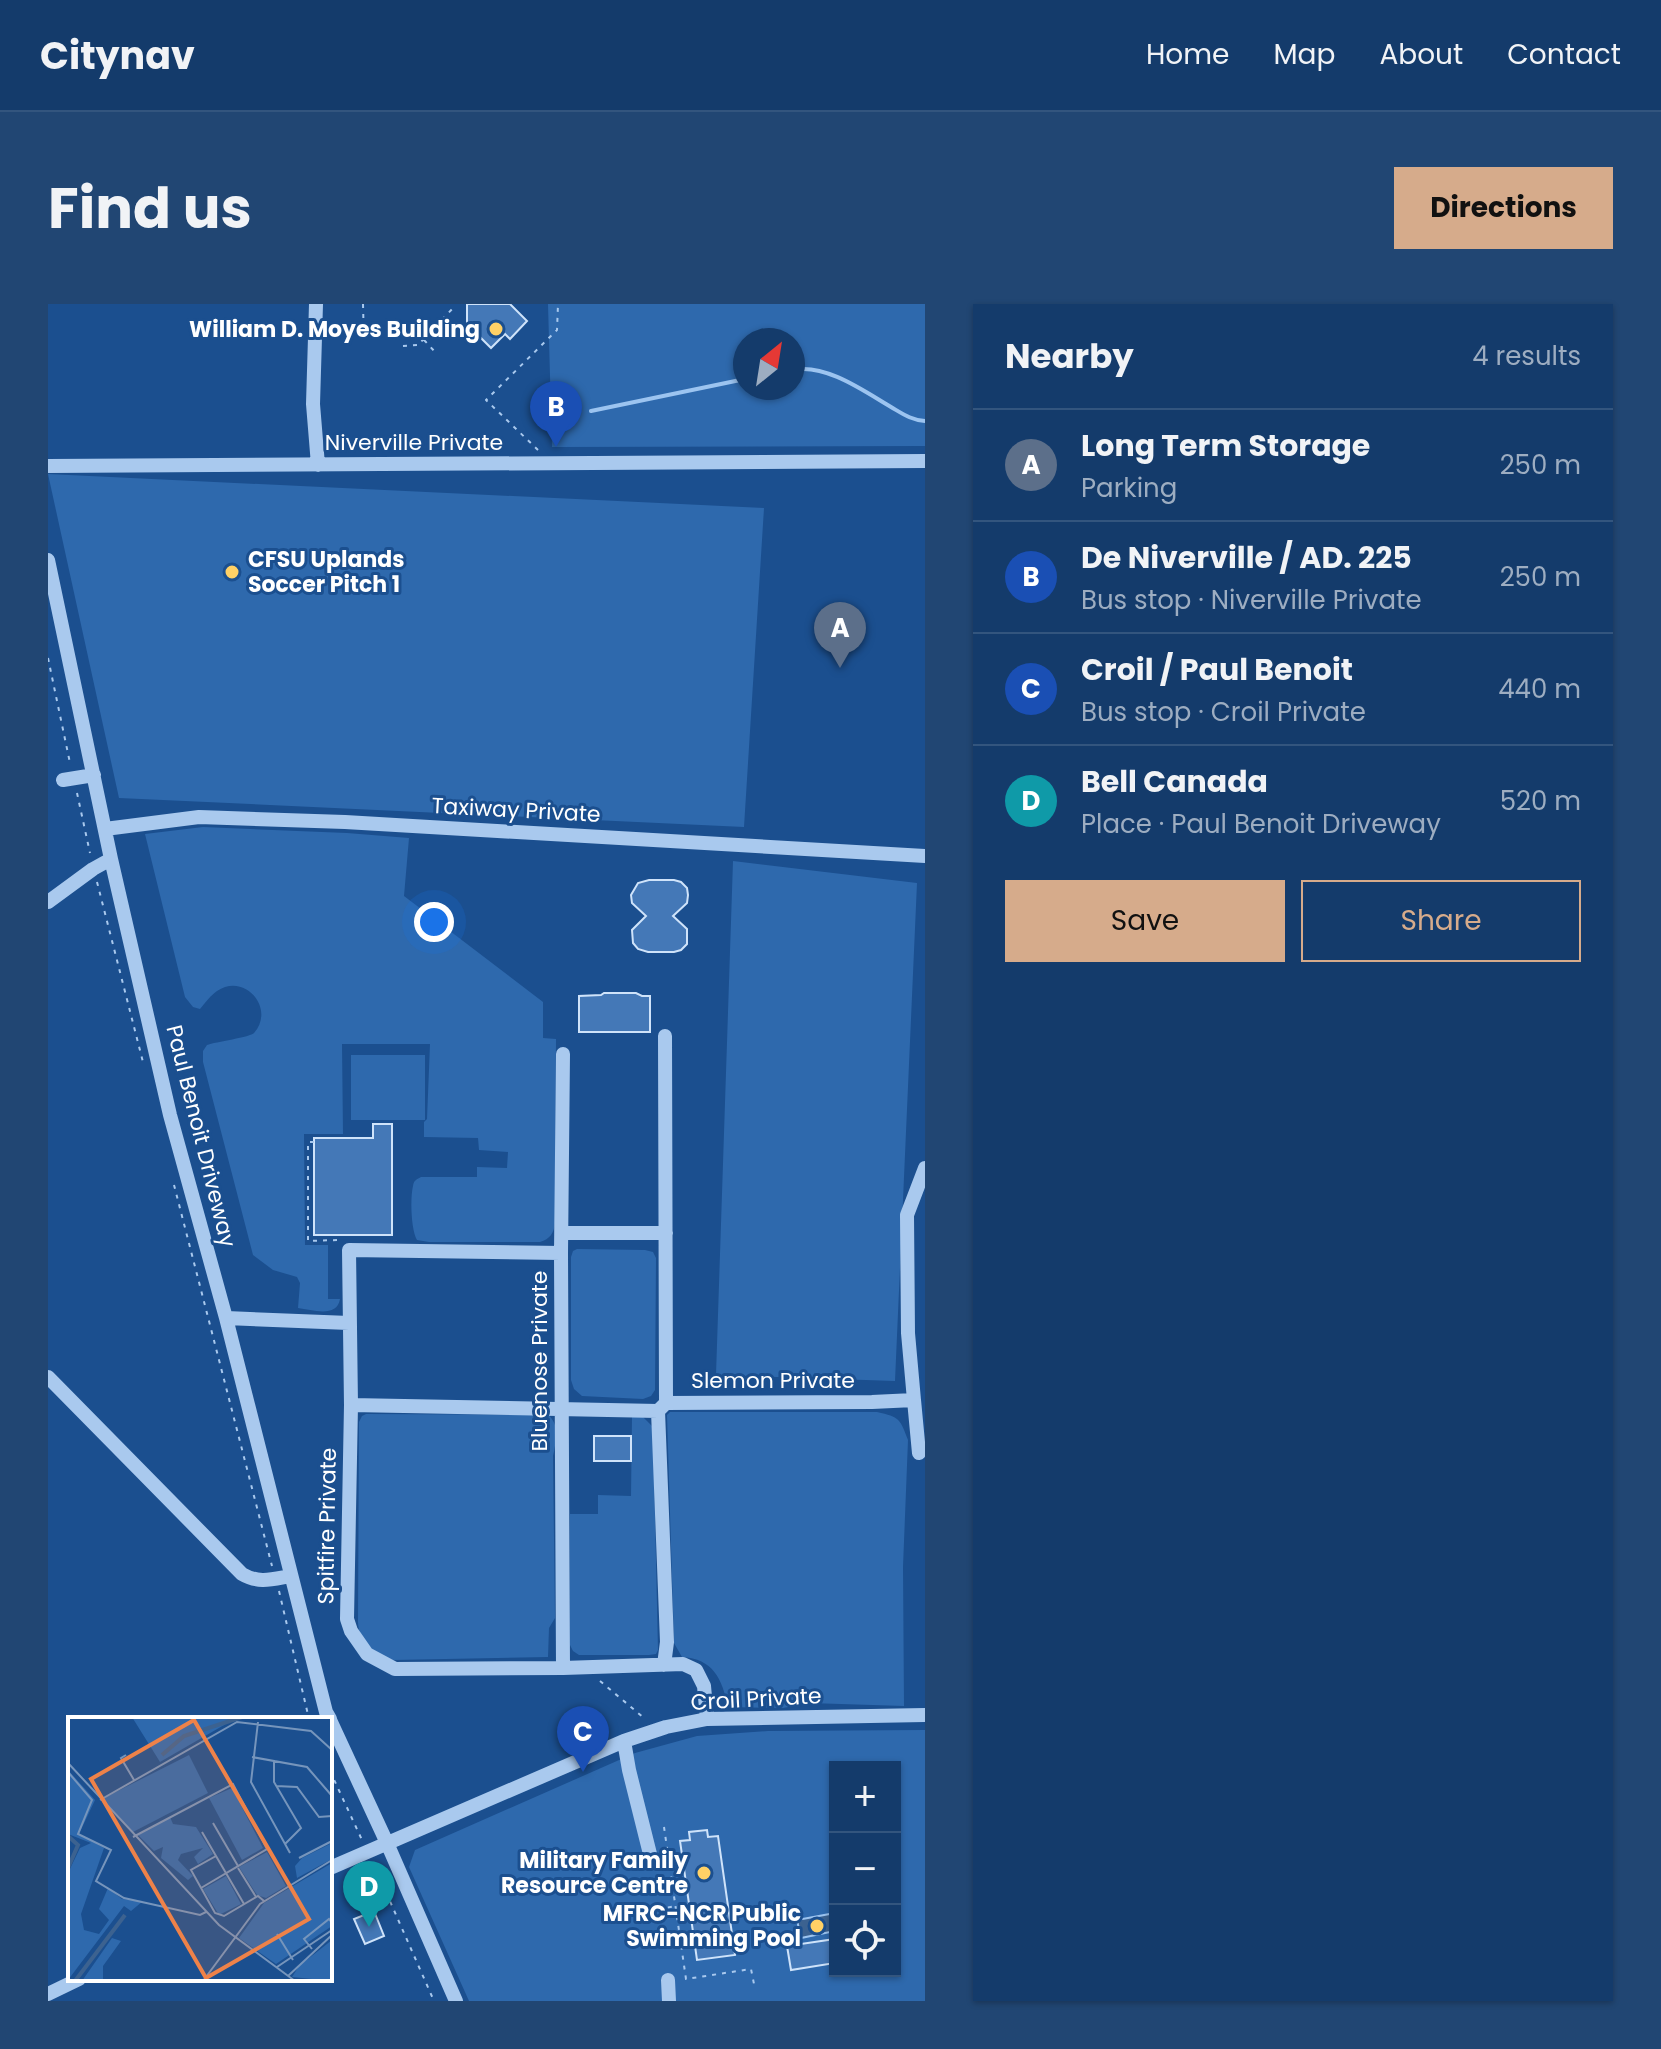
<!DOCTYPE html>
<meta charset="utf-8">
<style>
body{margin:0;font-family:Poppins,sans-serif;background:#214673;color:#f1f3f6}
.controls{position:absolute;right:24px;bottom:24px;display:grid;overflow:hidden;border-radius:0px;box-shadow:0 2px 6px #0004}
.controls button{width:72px;height:72px;display:grid;place-items:center;padding:0;border:0;border-bottom:2px solid #33557e;background:#143b6b;color:#f1f3f6;font:40px sans-serif}
.compass{position:absolute;left:685px;top:24px;width:72px;height:72px;border-radius:50%;background:#143b6b;box-shadow:0 2px 6px #0004;rotate:30deg}
.you{position:absolute;left:386px;top:618px;width:28px;height:28px;margin:-20px;border:6px solid #fff;border-radius:50%;background:#1a73e8;box-shadow:0 0 0 12px #1a73e833}
.badge{display:grid;place-items:center;width:52px;height:52px;border-radius:50%;background:#d6ab8b;color:#fff;font-size:26px;font-weight:700}
.pin{position:absolute;translate:-50% -66px;filter:drop-shadow(0 2px 4px #0008)}
.pin::after{content:'';position:absolute;top:42px;width:28px;height:24px;background:inherit;clip-path:polygon(0 0,100% 0,50% 100%)}
.list{margin:0;padding:0;list-style:none}
h2{display:flex;justify-content:space-between;align-items:center;height:104px;margin:0;padding:0 32px;font-size:34px}
h2 small{font-size:26px;font-weight:400;color:#9dadc1}
.list li{display:grid;grid-template-columns:52px 1fr auto;gap:24px;align-items:center;box-sizing:border-box;height:112px;padding:0 32px;border-top:2px solid #33557e}
.list b{display:block;font-size:30px;white-space:nowrap}
.list p{margin:0;font-size:26px;white-space:nowrap;color:#9dadc1}
.list em{font-size:26px;font-style:normal;color:#9dadc1}
.actions{display:flex;gap:16px;padding:24px 32px}
.actions a{flex:1;padding:18px 0;border:2px solid #d6ab8b;border-radius:0px;text-align:center;font-size:28px;color:#d6ab8b}
.actions .main{background:#d6ab8b;color:#111}
.icon{flex:none;width:44px;height:44px;fill:none;stroke:currentColor;stroke-width:2;stroke-linecap:round;stroke-linejoin:round}
.map{position:relative;flex:none;width:877px;height:1697px;overflow:hidden;border-radius:0px}
header{display:flex;align-items:center;gap:48px;box-sizing:border-box;height:112px;padding:0 40px;background:#143b6b;border-bottom:2px solid #33557e}
header strong{font-size:38px}
nav{display:flex;gap:44px;margin-inline-start:auto;font-size:28px}
.intro{display:flex;align-items:center;justify-content:space-between;box-sizing:border-box;height:192px;padding:0 48px}
h1{margin:0;font-size:56px}
.button{padding:20px 36px;border-radius:0px;background:#d6ab8b;color:#111;font-size:28px;font-weight:700}
main{display:flex;gap:48px;padding:0 48px}
aside{flex:1;background:#143b6b;border-radius:0px;box-shadow:0 2px 6px #0004}
.map>svg:first-child{display:block}
.green{fill:#2e69ad;fill-rule:evenodd}
.water{fill:#3c6290;stroke:#9cc4f0;stroke-width:2}
.lines{fill:none;stroke-linecap:round;stroke-linejoin:round}
.stream{stroke:#9cc4f0;stroke-width:4}
.building{fill:#4478b7;stroke:#cfe3fa;stroke-width:2}
.path{stroke:#a9c9ee;stroke-width:2;stroke-dasharray:4 6;stroke-linecap:butt}
.minor{stroke:#a9c9ee;stroke-width:14}
.poi-dot{fill:#ffd166;stroke:#1b4f8f;stroke-width:3}
.labels{text-anchor:middle;dominant-baseline:central;stroke-width:6;stroke-linejoin:round;paint-order:stroke}
.poi-label{font-size:22px;font-weight:bold;fill:#fff;stroke:#1b4f8f;text-anchor:end}
.street-label{font-size:22px;fill:#fff;stroke:#1b4f8f}
.inset-river{fill:none;stroke:#3c6290;stroke-width:4}
.inset-road{fill:none;stroke:#7695bc;stroke-width:2}
.view{fill:#ee8249;fill-opacity:0.15;stroke:#ee8249;stroke-width:4}
.inset-edge{fill:none;stroke:#fff;stroke-width:4}
</style>
<header>
<strong>Citynav</strong>
<nav><a>Home</a><a>Map</a><a>About</a><a>Contact</a></nav>
</header>
<div class="intro"><h1>Find us</h1><a class="button">Directions</a></div>
<main>
<div class="map">
<svg width="877" height="1697" viewBox="0 0 877 1697">
<rect width="100%" height="100%" fill="#1b4f8f"/>
<path class="green" d="M500,0H877V142L504,143ZM697,36H745V84H697Z
M0,170L716,204L696,523L71,494Z
M155,523L299,529L361,534L356,592L495,698V734L508,735L507,919C506,929 502,935 492,938H381L369,936C363,926 362,894 365,882C366,876 368,876 373,873H429V863L459,864L460,848L431,846L430,834L376,833V818L379,815L382,740H294L295,830H256L257,941H280V995H292C289,1014 265,1006 250,1004L252,979L249,973L225,966L205,951L155,758V747L159,741C167,738 203,733 206,729C228,704 196,668 169,687C163,691 157,699 152,705L145,703L137,693L97,530Z
M685,557L869,579L847,1077L668,1071Z
M303,751H377V816H303Z
M529,945L597,946L605,948L608,954L607,1086L603,1092L595,1095L534,1092L526,1085L523,1076V953L525,947Z
M622,1108H829C852,1113 852,1115 860,1136L855,1263L856,1402L761,1399L735,1404L680,1403C674,1374 665,1355 634,1353L626,1339L619,1111Z
M318,1110L500,1111C512,1120 508,1138 505,1152L507,1314L501,1324L500,1353L345,1356C326,1348 311,1341 310,1318L311,1118L314,1112Z
M584,1112L595,1113L605,1123L610,1346L608,1350L601,1351H531L525,1347L522,1341V1210H550V1191L583,1192Z
M877,1426V1697H421L361,1563L367,1546L587,1449L649,1432L720,1427ZM787,1463H847V1667H787Z"/>
<path class="water" d="M787,1609V1627L753,1634L749,1616Z"/>
<g class="lines">
<path class="stream" d="M745,66C777,59 816,87 843,103C855,110 863,116 877,117
M543,107L697,75"/>
</g>
<path class="building" d="M419,0H462L479,17L462,35L457,30L443,44L419,20Z
M601,576H626L633,578L639,584L640,591L639,599L625,612L639,625V640L633,646L626,648H600L590,645L585,639L584,626L598,612L584,599L583,591L590,579Z
M556,689H588L594,692H602V728H531V692L553,691Z
M325,820H344V931H266V834H325Z
M546,1132H583V1157H546Z
M659,1526L660,1533L670,1532L687,1651L649,1656L632,1537L642,1536L641,1528Z
M326,1607L336,1632L317,1640L306,1615Z
M787,1635V1659L743,1666L739,1642Z"/>
<g class="lines">
<path class="path" d="M315,0L316,40
M376,36L389,50
M355,42L370,41L407,2
M490,146L438,96L509,26L510,0
M0,354L22,459
M29,489L42,549
M49,578L96,762
M266,838H260V937L290,936
M126,881L224,1262
M231,1287L261,1415
M552,1377L596,1414
M282,1467L314,1536
M616,1523L638,1675L703,1665L707,1685
M326,1561L386,1697
M610,1605L641,1600"/>
<path class="minor" d="M268,0L265,100L270,161
M0,162L877,157
M0,256L63,555L122,811L178,1014L278,1408L282,1415
M15,476L46,471
M57,525L151,513L297,518L877,552
M0,598L45,565L63,555
M617,732L618,1099
M514,929H618
M513,949L301,946L303,1101L299,1315L303,1327L319,1350L347,1365L515,1364L635,1360L648,1366L656,1382L659,1415
M178,1014L301,1019
M0,1073L194,1270C211,1280 225,1275 243,1272
M866,1096L871,1149
M303,1101L610,1107L618,1099L824,1098L866,1096L860,1029L859,911L877,864
M610,1107L619,1338L616,1361
M515,1364L513,949L515,750
M282,1416L339,1539L408,1697
M576,1437L581,1466L602,1550
M282,1564L576,1437L618,1423L659,1415L877,1411
M620,1676L621,1697
M0,1690L31,1675"/>
</g>
<g class="poi-dot">
<circle cx="448" cy="25" r="8"/>
<circle cx="184" cy="268" r="8"/>
<circle cx="656" cy="1569" r="8"/>
<circle cx="769" cy="1622" r="8"/>
</g>
<g class="labels">
<g class="poi-label">
<text x="432" y="25">William D. Moyes Building</text>
<text x="200" y="255" text-anchor="start">CFSU Uplands<tspan x="200" dy="25">Soccer Pitch 1</tspan></text>
<text x="640" y="1556">Military Family<tspan x="640" dy="25">Resource Centre</tspan></text>
<text x="753" y="1609">MFRC-NCR Public<tspan x="753" dy="25">Swimming Pool</tspan></text>
</g>
<g class="street-label">
<text x="366" y="138">Niverville Private</text>
<text transform="translate(468 506) rotate(3)">Taxiway Private</text>
<text transform="translate(153 832) rotate(76)">Paul Benoit Driveway</text>
<text transform="translate(491 1057) rotate(-90)">Bluenose Private</text>
<text x="725" y="1076">Slemon Private</text>
<text transform="translate(279 1222) rotate(-89)">Spitfire Private</text>
<text transform="translate(708 1395) rotate(-3)">Croil Private</text>
</g>
</g>
<g transform="translate(20 1413)">
<rect width="264" height="264" fill="#1b4f8f"/>
<path d="M64,0H179L163,4L92,45ZM121,38L140,76L65,115L34,82ZM0,53L27,83L11,117L36,131L13,197L16,213L31,217L41,203L31,192L40,171L54,182L75,184L63,194L56,189L0,263V156L12,131L23,126L0,117ZM164,71L195,131L174,143L141,81ZM102,100L105,107L128,110L145,137L130,147L126,140L135,131L113,137L110,143L125,159L120,163L93,141L95,130L86,134L70,118ZM264,126V142L229,161L227,149L234,141ZM199,135L218,169L198,181L189,178L171,150ZM264,146V209L208,247L171,221L196,186ZM158,159L173,187L151,198L135,172ZM44,221L53,224L35,249V264H14ZM264,223V264L224,260L231,249Z" fill="#2e69ad"/>
<path class="inset-river" d="M94,38L116,19L174,0M0,119L10,128L0,151M7,264L57,198"/>
<path class="inset-road" d="M190,5L183,65L222,136M58,38L53,41L66,63M184,40L239,50L264,79M206,43V65L233,111L217,127M0,46L151,208L227,264M0,55L24,83L10,117L43,133L28,164L56,181L132,198L138,195M208,69L229,70L251,100L264,99M32,83L169,5L243,14L264,33M145,106L170,149M134,115L176,187M65,120L165,67L199,132L133,171M148,139L123,153L147,196L156,199L190,179L196,184M231,141L264,124M170,151L188,180M209,217L225,243M244,232L236,222L261,202L264,206M209,250L264,213M220,259L264,218M135,264L192,187L264,143"/>
<path class="view" d="M126,3L241,202L138,261L23,62Z"/>
<rect width="264" height="264" class="inset-edge"/>
</g>
</svg>
<div class="controls">
<button>+</button>
<button>−</button>
<button><svg class="icon" aria-label="locate" viewBox="0 0 24 24"><circle cx="12" cy="12" r="6"/><path d="M12 2v4M12 18v4M2 12h4M18 12h4"/></svg></button>
</div>
<svg class="compass" viewBox="-18 -18 36 36"><path d="M0-13l5 13h-10z" fill="#e53935"/><path d="M0 13l5-13h-10z" fill="#9dadc1"/></svg>
<div class="you"></div>
<div class="pin badge" style="left:792px;top:364px;background:#5c6f8a">A</div>
<div class="pin badge" style="left:508px;top:143px;background:#1a4fb4">B</div>
<div class="pin badge" style="left:535px;top:1468px;background:#1a4fb4">C</div>
<div class="pin badge" style="left:321px;top:1623px;background:#0f9aa8">D</div>
</div>
<aside>
<h2>Nearby<small>4 results</small></h2>
<ul class="list">
<li><span class="badge" style="background:#5c6f8a">A</span><div><b>Long Term Storage</b><p>Parking</p></div><em>250 m</em></li>
<li><span class="badge" style="background:#1a4fb4">B</span><div><b>De Niverville / AD. 225</b><p>Bus stop · Niverville Private</p></div><em>250 m</em></li>
<li><span class="badge" style="background:#1a4fb4">C</span><div><b>Croil / Paul Benoit</b><p>Bus stop · Croil Private</p></div><em>440 m</em></li>
<li><span class="badge" style="background:#0f9aa8">D</span><div><b>Bell Canada</b><p>Place · Paul Benoit Driveway</p></div><em>520 m</em></li>
</ul>
<div class="actions"><a class="main">Save</a><a>Share</a></div>
</aside>
</main>
